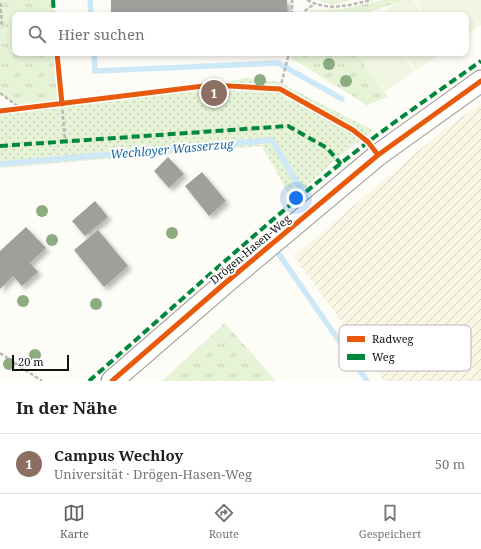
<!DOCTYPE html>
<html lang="de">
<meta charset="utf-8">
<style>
body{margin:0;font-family:"Noto Serif",serif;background:#f2f2f2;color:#202124}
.scale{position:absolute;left:12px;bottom:10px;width:57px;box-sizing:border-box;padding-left:4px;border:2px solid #111;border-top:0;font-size:11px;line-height:14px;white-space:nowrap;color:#111;-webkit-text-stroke:3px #fff;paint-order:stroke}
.you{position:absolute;left:296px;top:198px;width:14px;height:14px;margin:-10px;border:3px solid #fff;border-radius:50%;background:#1a73e8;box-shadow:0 0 0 6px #1a73e833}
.badge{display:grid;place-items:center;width:26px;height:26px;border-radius:50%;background:#646362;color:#fff;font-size:13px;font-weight:700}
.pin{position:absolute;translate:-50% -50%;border:2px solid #fff;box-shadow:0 1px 4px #0006}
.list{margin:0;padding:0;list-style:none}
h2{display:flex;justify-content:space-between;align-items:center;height:52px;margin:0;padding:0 16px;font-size:17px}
h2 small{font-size:13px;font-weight:400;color:#757577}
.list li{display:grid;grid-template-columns:26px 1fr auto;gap:12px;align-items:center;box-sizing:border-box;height:60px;padding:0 16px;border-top:1px solid #e0e0e0}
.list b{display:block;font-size:15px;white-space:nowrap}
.list p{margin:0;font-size:13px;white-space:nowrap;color:#757577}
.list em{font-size:13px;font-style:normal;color:#757577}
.icon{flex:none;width:22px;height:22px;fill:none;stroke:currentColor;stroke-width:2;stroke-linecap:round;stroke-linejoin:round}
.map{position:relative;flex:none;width:481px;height:381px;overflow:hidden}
.search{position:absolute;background:#fff;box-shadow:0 2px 6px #0003;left:12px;right:12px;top:12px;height:44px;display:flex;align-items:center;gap:10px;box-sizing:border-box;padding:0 14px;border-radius:8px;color:#757577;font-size:15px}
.sheet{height:112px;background:#fff}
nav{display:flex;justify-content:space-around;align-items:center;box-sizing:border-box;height:56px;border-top:1px solid #e0e0e0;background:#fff;font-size:11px;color:#757577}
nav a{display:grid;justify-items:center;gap:2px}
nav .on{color:#646362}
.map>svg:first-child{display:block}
.farmland{fill:url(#farmland-furrows)}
.grass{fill:url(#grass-tufts)}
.park{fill:url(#park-dots)}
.pitch{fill:#f0f6e1}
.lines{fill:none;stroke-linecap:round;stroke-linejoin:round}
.stream{stroke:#cde8f7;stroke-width:5.5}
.building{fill:#a19f9c;filter:url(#shadow)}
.street-casing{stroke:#979795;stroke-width:23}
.path{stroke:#b9b9b8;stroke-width:2.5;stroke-dasharray:4 2;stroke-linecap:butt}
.street{stroke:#fffffe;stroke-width:21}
.quiet{stroke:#00873e;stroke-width:4;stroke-dasharray:8 4;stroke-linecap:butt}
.cycleway-casing{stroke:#fff;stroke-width:8}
.cycleway{stroke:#e8590c;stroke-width:5}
.tree{fill:#8cac80}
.labels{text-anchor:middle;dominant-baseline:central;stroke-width:4;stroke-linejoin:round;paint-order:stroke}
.street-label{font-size:11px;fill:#111;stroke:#fff}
.water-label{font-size:12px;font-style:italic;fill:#1768a6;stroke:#fff}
.key{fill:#fff;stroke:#b8b8b8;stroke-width:1}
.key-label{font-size:11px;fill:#111}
</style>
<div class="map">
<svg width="481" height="381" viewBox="0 0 481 381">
<defs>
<pattern id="farmland-furrows" width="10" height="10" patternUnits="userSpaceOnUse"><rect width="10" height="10" fill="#f9f7e4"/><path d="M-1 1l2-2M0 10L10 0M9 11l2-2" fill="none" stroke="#d4d3c3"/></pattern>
<pattern id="grass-tufts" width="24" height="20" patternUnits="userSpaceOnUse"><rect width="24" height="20" fill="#e7f3d7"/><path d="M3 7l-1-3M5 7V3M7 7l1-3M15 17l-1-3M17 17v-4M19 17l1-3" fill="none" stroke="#c5cfb8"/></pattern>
<pattern id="park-dots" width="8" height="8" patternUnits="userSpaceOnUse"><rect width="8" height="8" fill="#e7f3d7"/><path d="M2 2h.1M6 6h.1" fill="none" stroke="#c5cfb8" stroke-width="1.8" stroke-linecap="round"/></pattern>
<filter id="shadow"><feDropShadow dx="3.5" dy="3.5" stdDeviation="2" flood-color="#0004"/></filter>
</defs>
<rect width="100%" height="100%" fill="#fdfcf7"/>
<path class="farmland" d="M481,104V381H384L294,256L442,131Z"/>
<path class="grass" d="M0,0H53L54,15H15V53H57L62,104L20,108L0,93Z
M317,0H353L332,5Z
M383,0H405L360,15H301L313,10L342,9Z
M292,53H358L388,97L367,105L291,58Z
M225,323L276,381H162Z"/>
<path class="park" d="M246,78L279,82L374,131L339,156L292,200L262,146L0,168V111L212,85Z"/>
<path class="pitch" d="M400,0H413L423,15H379Z
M415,0H461L479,26L466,35V15H425Z
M462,0H481V25L480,26Z
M356,53H402L414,71L383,93Z
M404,53H441L416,70Z"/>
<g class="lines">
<path class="stream" d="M90,0L91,15
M94,53L95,71L278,63L342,99
M0,164L272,140L308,202
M277,248L276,250L367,381"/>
</g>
<path class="building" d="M111,0H287L288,15H111Z
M168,157L184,174L169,188L154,171Z
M202,172L226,201L209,216L185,186Z
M95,201L108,217L85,236L72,221Z
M26,227L46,248L30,263L38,272L22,286L13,276L0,289V251Z
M98,230L128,266L104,287L74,250Z"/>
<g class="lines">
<defs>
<path id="street" d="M112,381L224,284L378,155L481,81"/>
</defs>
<use href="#street" class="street-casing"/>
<path class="path" d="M307,0C330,12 348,5 372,0
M0,3L2,22L0,27
M292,15V0
M300,15L314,4
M280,89L289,53
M0,93L20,108
M62,104L65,140
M0,353L42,381"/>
<use href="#street" class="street"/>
<path class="quiet" d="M53,0L54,15
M0,146L288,126L327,148L341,164
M89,381C181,301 271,217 368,142C405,114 443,88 481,61"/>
<defs>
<path id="cycleway" d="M57,53L62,104
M0,111L212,85L280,89L353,130L368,142L378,155
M112,381L224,284L378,155L481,81"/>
</defs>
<use href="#cycleway" class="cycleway-casing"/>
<use href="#cycleway" class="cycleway"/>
</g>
<g class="tree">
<circle cx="329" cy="64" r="6"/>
<circle cx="260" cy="80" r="6"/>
<circle cx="346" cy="81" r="6"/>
<circle cx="42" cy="211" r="6"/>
<circle cx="172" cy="233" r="6"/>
<circle cx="52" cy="240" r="6"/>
<circle cx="23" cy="301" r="6"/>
<circle cx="96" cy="304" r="6"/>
<circle cx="35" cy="355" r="6"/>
<circle cx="9" cy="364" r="6"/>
</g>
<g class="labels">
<g class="street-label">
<text transform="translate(250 249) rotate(-40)">Drögen-Hasen-Weg</text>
</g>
<g class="water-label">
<text transform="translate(172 149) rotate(-5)">Wechloyer Wasserzug</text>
</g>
</g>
<rect x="339" y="325" width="132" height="46" rx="6" class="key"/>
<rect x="347" y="336" width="18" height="6" fill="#e8590c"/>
<rect x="347" y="354" width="18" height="6" fill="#00873e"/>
<g class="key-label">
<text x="372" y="343">Radweg</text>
<text x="372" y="361">Weg</text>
</g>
</svg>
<div class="scale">20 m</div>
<div class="you"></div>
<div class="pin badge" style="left:214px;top:93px;background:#8d6e63">1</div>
<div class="search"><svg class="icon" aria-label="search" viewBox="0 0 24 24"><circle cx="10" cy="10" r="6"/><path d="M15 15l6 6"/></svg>Hier suchen</div>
</div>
<section class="sheet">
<h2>In der Nähe<small></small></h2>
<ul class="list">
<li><span class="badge" style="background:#8d6e63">1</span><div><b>Campus Wechloy</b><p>Universität · Drögen-Hasen-Weg</p></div><em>50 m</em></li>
</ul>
</section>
<nav>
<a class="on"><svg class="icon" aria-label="map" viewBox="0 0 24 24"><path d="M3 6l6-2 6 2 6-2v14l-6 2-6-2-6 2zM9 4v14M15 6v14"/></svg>Karte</a>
<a><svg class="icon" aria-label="directions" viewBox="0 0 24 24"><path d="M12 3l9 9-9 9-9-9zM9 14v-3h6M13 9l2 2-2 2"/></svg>Route</a>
<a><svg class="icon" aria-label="saved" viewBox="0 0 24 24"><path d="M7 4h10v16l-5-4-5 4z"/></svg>Gespeichert</a>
</nav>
